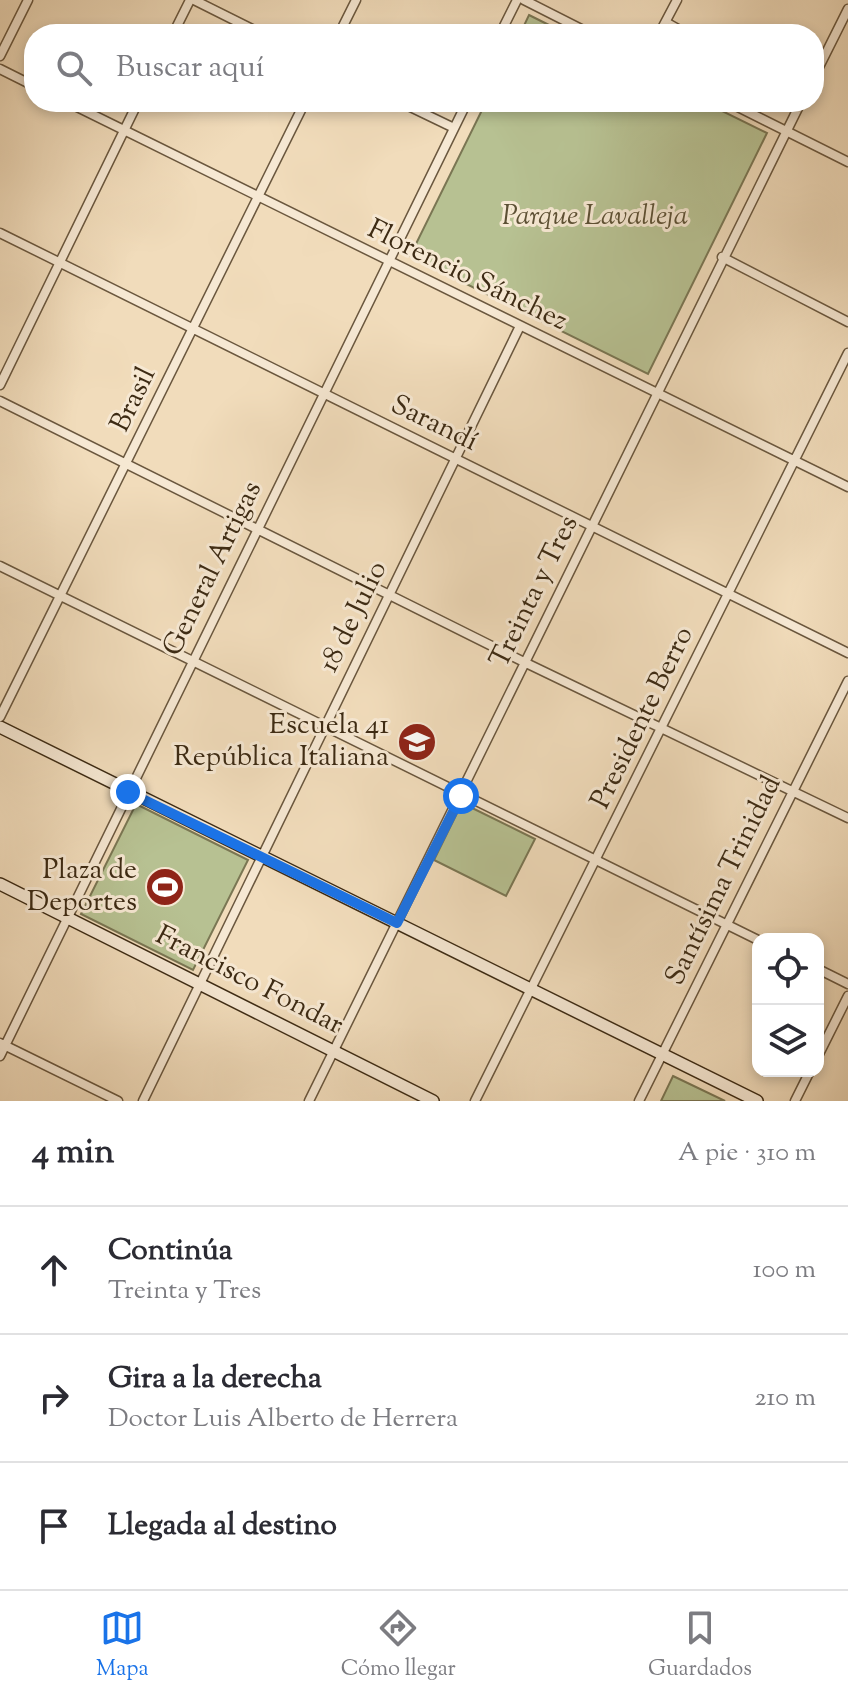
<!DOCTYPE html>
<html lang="es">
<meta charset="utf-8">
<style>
body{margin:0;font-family:"Sorts Mill Goudy",serif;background:#f7f7f7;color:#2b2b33}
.controls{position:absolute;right:24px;bottom:24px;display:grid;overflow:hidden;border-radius:16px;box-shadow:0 4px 12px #0003}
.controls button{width:72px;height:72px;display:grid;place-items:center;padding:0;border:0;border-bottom:2px solid #e1e1e2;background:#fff;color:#2b2b33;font:40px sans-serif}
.stop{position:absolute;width:24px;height:24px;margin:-18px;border:6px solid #1a73e8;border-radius:50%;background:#fff}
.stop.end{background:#1a73e8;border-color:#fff;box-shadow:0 2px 8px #0008}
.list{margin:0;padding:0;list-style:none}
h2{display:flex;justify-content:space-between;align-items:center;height:104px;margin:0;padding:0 32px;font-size:34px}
h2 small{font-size:26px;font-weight:400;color:#7c7c81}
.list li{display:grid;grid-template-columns:52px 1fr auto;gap:24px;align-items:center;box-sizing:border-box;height:128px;padding:0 32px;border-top:2px solid #e1e1e2}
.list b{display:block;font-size:30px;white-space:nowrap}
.list p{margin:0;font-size:26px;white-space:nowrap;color:#7c7c81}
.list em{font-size:26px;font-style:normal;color:#7c7c81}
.icon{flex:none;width:44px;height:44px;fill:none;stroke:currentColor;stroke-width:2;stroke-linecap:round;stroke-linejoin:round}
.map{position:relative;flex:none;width:848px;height:1101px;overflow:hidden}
.search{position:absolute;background:#fff;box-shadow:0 4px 12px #0003;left:24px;right:24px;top:24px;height:88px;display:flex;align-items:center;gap:20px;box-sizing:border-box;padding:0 28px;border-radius:32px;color:#7c7c81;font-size:30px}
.sheet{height:488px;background:#fff}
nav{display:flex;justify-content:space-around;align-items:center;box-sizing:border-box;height:112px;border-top:2px solid #e1e1e2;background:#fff;font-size:22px;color:#7c7c81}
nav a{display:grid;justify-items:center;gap:4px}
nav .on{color:#1a73e8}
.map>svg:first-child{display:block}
.green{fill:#b7c192;stroke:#7a7653;stroke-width:2}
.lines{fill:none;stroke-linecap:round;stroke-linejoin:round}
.lane-casing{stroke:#6a573e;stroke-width:7}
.street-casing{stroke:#6a573e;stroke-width:11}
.secondary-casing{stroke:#3d2b14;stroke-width:14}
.lane{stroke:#f6e8d3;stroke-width:4}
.street{stroke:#f6e8d3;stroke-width:8}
.secondary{stroke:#f6e8d3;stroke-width:11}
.route{stroke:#1a73e8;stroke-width:10}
.labels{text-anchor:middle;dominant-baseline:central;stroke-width:6;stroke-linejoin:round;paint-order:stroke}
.park-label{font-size:28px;font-style:italic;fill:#5c5034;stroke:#f6e8d3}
.street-label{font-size:28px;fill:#3d2b14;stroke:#f6e8d3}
.poi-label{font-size:28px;fill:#3d2b14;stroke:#f6e8d3;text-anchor:end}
</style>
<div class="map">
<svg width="848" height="1101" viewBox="0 0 848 1101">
<rect width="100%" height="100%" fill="#f1dcbb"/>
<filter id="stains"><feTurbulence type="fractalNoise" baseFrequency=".0025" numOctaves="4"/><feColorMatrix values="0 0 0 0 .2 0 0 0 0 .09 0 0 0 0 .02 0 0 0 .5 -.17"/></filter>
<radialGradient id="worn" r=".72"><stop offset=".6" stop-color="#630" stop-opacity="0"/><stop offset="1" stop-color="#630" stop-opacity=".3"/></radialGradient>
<path class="green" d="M529,15L567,34H520Z
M486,102H704L767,133L648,374L410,256Z
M462,803L535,839L506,896L434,860Z
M136,804L248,860L193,970L81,914Z
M673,1076L725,1101H661Z"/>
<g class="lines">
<defs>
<path id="lane" d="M666,20L691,34"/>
<path id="street" d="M194,0L262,34
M524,0L591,34
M173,34L190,0
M339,34L356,0
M500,34L517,0
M659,34L677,0
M0,56L28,0
M0,69L34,86
M814,77L848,9
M67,102L848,487
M400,102L454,128
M728,102L848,162
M0,233L848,653
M722,257L848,322
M0,385L138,102
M0,401L526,663L848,818
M0,566L758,940
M0,717L305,102
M818,969L848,984
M0,1043L118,1101
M0,1056L467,102
M818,1056L848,996
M143,1101L520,326
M309,1101L801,102
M475,1101L848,353
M639,1101L848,681
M795,1101L810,1071"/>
<path id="secondary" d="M0,727L757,1101
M0,884L433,1101"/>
</defs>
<use href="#lane" class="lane-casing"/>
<use href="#street" class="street-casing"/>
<use href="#secondary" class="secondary-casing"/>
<use href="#lane" class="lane"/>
<use href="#street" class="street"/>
<use href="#secondary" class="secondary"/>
</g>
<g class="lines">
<path class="route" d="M128,792L397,923L461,796"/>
</g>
<defs>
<symbol id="school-disc" viewBox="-11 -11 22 22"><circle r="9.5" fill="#8f2418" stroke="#f6e8d3"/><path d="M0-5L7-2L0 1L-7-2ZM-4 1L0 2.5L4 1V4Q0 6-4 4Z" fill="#fff"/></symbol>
<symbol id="stadium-disc" viewBox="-11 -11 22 22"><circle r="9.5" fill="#8f2418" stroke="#f6e8d3"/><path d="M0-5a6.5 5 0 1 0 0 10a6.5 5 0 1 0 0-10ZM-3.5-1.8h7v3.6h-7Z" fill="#fff"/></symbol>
</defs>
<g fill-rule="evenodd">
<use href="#school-disc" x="395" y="720" width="44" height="44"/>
<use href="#stadium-disc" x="143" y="865" width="44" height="44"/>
</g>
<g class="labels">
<g class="park-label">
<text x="595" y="217">Parque Lavalleja</text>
</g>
<g class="street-label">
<text transform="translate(467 276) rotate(26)">Florencio Sánchez</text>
<text transform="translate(134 400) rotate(-64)">Brasil</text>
<text transform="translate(434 424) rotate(26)">Sarandí</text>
<text transform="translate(213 569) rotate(-64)">General Artigas</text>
<text transform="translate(535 592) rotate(-64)">Treinta y Tres</text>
<text transform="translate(354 617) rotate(-64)">18 de Julio</text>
<text transform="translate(643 718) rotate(-64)">Presidente Berro</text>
<text transform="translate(724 881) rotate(-64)">Santísima Trinidad</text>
<text transform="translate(249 981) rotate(27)">Francisco Fondar</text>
</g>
<g class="poi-label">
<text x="389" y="726">Escuela 41<tspan x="389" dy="32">República Italiana</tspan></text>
<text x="137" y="871">Plaza de<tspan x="137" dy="32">Deportes</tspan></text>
</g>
</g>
<rect width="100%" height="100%" filter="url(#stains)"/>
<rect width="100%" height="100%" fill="url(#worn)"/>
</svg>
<div class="controls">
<button><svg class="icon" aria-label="locate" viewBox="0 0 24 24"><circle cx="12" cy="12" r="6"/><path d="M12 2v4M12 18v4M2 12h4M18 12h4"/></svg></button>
<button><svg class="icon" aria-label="layers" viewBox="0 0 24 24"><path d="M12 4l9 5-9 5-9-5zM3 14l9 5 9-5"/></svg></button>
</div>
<div class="stop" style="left:461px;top:796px"></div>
<div class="stop end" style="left:128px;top:792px"></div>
<div class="search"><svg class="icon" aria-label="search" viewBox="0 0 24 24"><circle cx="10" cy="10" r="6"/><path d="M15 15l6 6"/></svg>Buscar aquí</div>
</div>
<section class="sheet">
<h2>4 min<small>A pie · 310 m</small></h2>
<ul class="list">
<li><svg class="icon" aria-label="ahead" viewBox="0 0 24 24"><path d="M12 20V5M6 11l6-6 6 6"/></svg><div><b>Continúa</b><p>Treinta y Tres</p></div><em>100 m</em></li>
<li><svg class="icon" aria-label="right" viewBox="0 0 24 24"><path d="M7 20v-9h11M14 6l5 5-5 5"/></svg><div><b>Gira a la derecha</b><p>Doctor Luis Alberto de Herrera</p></div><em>210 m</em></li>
<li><svg class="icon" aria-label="arrive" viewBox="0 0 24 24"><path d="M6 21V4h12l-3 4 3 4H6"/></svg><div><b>Llegada al destino</b></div></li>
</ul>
</section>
<nav>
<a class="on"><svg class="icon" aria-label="map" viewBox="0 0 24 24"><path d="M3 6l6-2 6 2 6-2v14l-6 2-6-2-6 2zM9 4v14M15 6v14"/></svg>Mapa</a>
<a><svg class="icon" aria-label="directions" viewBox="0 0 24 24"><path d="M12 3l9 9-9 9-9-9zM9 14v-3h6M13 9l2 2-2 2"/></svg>Cómo llegar</a>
<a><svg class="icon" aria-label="saved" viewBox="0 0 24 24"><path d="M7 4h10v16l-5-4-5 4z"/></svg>Guardados</a>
</nav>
